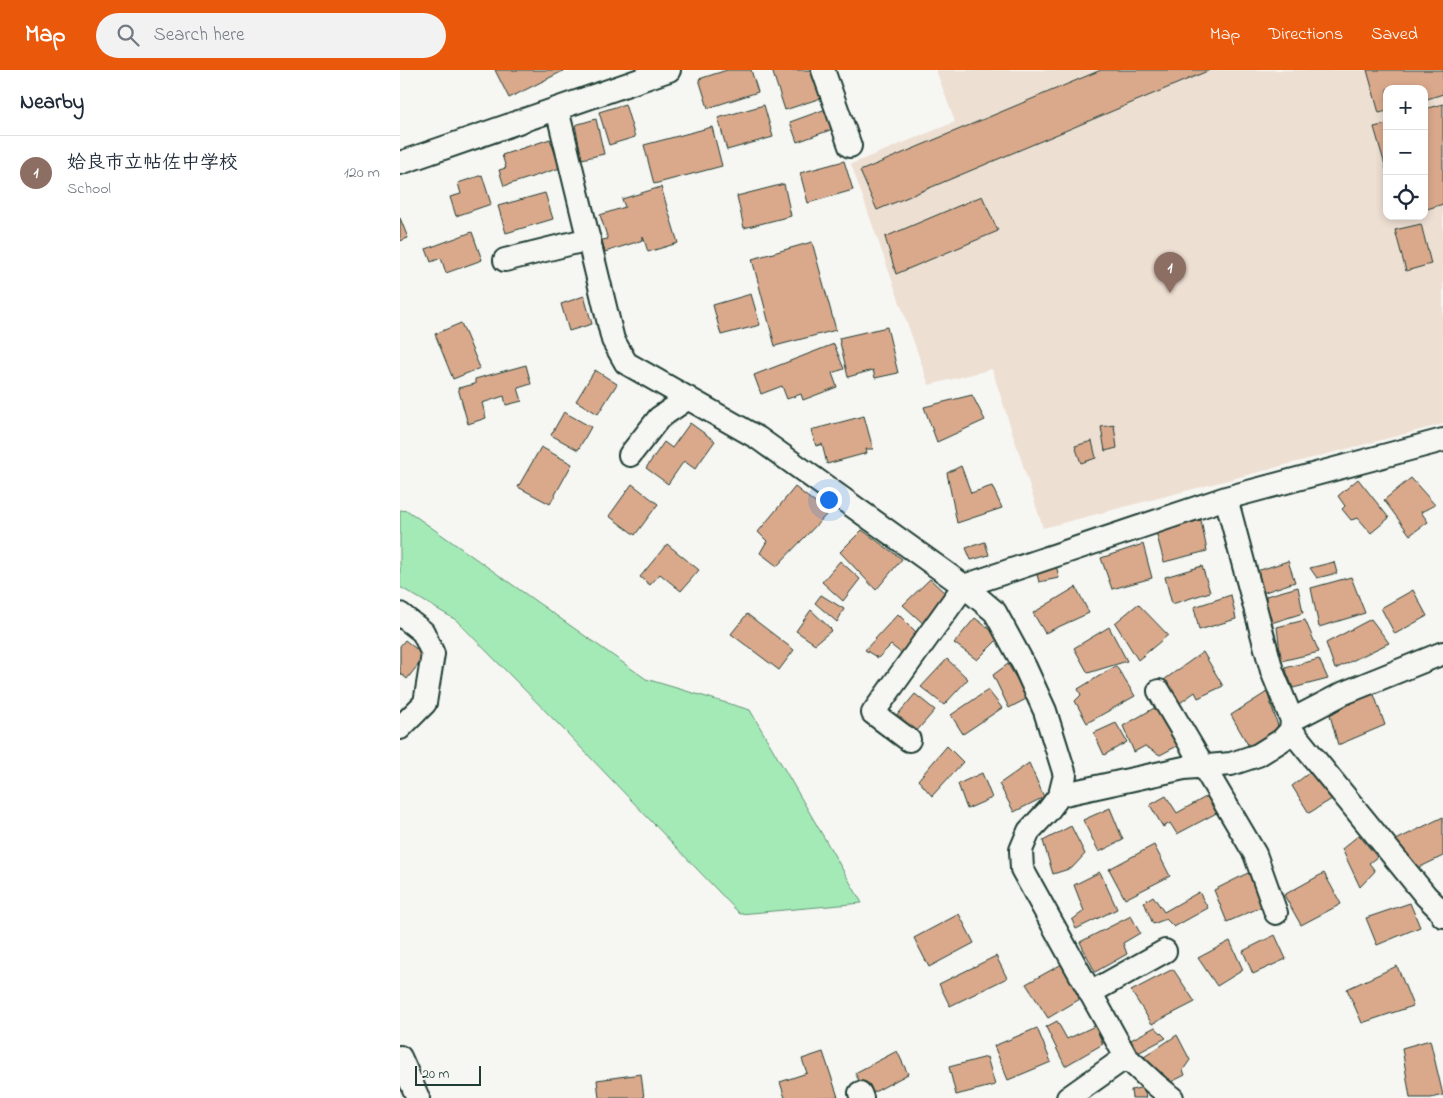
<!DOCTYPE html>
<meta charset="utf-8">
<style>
body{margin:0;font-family:"Indie Flower","Klee One",sans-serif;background:#f2f2f3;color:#1f2937}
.controls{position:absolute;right:15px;top:15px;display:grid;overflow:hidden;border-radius:10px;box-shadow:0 2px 8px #0003}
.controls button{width:45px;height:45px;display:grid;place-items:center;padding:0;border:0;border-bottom:1px solid #e0e1e3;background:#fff;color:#1f2937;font:25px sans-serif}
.scale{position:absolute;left:15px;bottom:12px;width:66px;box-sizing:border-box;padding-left:5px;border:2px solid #1f3d34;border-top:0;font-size:14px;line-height:18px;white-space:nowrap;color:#1f3d34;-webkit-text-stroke:4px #f6f6f2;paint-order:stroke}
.you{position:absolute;left:428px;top:429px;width:18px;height:18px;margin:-12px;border:4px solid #fff;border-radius:50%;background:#1a73e8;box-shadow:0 0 0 8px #1a73e833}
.badge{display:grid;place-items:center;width:32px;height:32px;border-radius:50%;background:#ea580c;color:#fff;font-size:16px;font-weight:700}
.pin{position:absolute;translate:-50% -41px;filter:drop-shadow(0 1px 2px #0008)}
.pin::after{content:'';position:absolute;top:26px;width:18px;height:15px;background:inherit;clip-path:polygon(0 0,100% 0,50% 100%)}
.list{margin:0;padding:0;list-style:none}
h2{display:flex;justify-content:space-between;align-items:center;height:65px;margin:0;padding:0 20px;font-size:21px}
h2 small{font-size:16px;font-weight:400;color:#747a83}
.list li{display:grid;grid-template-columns:32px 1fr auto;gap:15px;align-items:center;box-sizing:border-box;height:75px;padding:0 20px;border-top:1px solid #e0e1e3}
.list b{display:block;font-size:19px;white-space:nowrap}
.list p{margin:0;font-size:16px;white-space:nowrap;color:#747a83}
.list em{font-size:16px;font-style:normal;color:#747a83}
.icon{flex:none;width:28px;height:28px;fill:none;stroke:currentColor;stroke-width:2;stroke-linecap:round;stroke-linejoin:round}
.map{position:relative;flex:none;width:1043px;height:1028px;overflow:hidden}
header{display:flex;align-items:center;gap:30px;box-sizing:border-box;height:70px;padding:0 25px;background:#ea580c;color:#fff}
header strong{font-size:24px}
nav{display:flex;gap:28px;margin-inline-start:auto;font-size:18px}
.search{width:350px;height:45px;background:#f2f2f3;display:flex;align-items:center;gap:12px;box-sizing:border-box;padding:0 18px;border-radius:28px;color:#747a83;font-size:19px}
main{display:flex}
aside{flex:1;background:#fff}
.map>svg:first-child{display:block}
.built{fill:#eedfd3;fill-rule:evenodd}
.green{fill:#a4eab7;stroke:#629476}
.building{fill:#daa98c;stroke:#1f3d34}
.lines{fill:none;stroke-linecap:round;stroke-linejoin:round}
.minor-casing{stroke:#1f3d34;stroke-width:26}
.minor{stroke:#f6f6f2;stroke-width:22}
</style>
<header>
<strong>Map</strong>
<div class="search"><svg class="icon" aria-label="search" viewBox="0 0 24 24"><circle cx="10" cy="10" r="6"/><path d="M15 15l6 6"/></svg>Search here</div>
<nav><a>Map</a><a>Directions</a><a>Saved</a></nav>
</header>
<main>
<aside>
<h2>Nearby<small></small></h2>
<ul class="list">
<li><span class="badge" style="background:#8d6e63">1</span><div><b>姶良市立帖佐中学校</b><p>School</p></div><em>120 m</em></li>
</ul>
</aside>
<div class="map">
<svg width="1043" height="1028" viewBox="0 0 1043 1028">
<rect width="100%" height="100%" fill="#f6f6f2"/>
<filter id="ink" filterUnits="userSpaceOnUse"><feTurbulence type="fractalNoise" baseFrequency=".02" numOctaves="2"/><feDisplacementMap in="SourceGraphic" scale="10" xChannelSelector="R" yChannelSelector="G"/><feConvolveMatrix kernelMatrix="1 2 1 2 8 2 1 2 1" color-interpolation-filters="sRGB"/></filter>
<g filter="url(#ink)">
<path class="built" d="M536,0H1043V354L643,458L592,299L529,315L451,94L555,52ZM987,19H1024V146H987Z"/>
<path class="green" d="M0,440L8,441L246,609L350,640L462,833L340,844L166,662L56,550L0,517Z"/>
<path class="building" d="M95,0H162L163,1L109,28Z
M327,0H351L358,22L308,38L299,9Z
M372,0H412L421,28L385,40Z
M701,0H810L477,140L460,101Z
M967,0H1043V24L1024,30V19H987V41L979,43Z
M225,34L235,67L209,75L199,42Z
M1043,34V134L1024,140V39Z
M364,35L373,67L327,80L318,48Z
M426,39L433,59L397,72L390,52Z
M196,49L204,84L182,89L175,55Z
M987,54V102L974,57Z
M312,57L322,96L254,114L244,75Z
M150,69L160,98L104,116L99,100L106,98L102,85Z
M444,91L453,120L408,133L400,103Z
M82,105L91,134L56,146L50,127L61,124L58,113Z
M384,114L391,146L344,158L337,126Z
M261,117L278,173L248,182L243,166V170L205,182L202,170L208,169L200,145L225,137L222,129Z
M145,123L153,149L106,163L98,136Z
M582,126L598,161L496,204L485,167Z
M0,148L8,168L0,171Z
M1021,154L1031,194L1006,201L995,160Z
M72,162L82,190L46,203L41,188L31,192L26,179Z
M412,172L436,260L375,276L352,189Z
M351,224L360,255L321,265L313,235Z
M184,226L192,254L169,261L161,234Z
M61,253L80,298L53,309L35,264Z
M487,257L498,303L475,308L473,300L448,307L439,268Z
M434,274L444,299L432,303L437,317L403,330L401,324L387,329L382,316L361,324L354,305Z
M126,295L131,314L118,318L122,331L106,335L104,326L82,333L86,348L68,354L58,318L75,314V309Z
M195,300L217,314L198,344L176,331Z
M572,325L585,350L537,372L524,337Z
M164,342L191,357L178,380L151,365Z
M464,346L473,379H466L467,383L427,394L422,374L416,376L411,360Z
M290,353L315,371L295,399L284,391L268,414L246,398L264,372L272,378Z
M714,355L717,378L705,381L701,357Z
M692,371L696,388L681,393L675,376Z
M141,377L172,394L150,434L118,417Z
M561,396L571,423L592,416L602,438L557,453L547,403Z
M1011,408L1035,435L1021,442L1028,452L1010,465L984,430Z
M958,409L989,448L971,463L958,448L951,450L942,439L945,436L938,426Z
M232,414L258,434L235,465L209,446Z
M395,417L428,443L377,496L360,483L367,471L358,462Z
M801,450L807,481L764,492L756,462Z
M462,460L502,489L476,520L440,482Z
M585,472L589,485L571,490L566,478Z
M267,474L299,500L281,521L260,504L250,515L240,507Z
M743,474L752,508L712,519L701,488Z
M655,490L659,508L639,512L635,497Z
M440,491L460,509L443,531L422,512Z
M888,491L895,512L859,524L857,501Z
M934,492L937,503L917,508L910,498Z
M802,496L810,522L772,534L765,507Z
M951,507L965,543L919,557L911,518Z
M530,509L548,526L525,555L503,535Z
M676,517L689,543L645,563L633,543Z
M898,517L903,543L868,554L866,526Z
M1013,520L1027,546L995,564L981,538Z
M421,525L444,539L437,552L415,533Z
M831,525L836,549L799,560L794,537Z
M738,534L768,565L738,590L715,553Z
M411,540L432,560L415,574L396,561Z
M347,544L394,580L379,600L331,564Z
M498,544L520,566L501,583L491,575L478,588L465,580Z
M575,548L600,567L577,590L554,573Z
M971,549L989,573L935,599L926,573Z
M905,550L919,582L881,591L877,557Z
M709,557L727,591L688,603L674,578Z
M5,570L25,586L7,609L0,603V576Z
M803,582L823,616L798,628L795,622L776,636L761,612Z
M547,589L568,609L544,635L521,617Z
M919,589L928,609L893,618L885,598Z
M608,594L628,628L609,638L593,605Z
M716,596L735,626L687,653L675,631L681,625L678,619Z
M972,619L985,655L938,675L930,645Z
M588,620L602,638L563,664L551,645Z
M867,622L880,662L851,680L831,645Z
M515,624L535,640L514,664L494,649Z
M756,637L779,675L760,685L745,676L734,682L723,656Z
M716,653L727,672L704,685L694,663Z
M547,676L563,692L532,726L518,710Z
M629,693L644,727L614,742L599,714Z
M914,699L932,729L909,743L892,716Z
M582,703L592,728L567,739L558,714Z
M813,723L824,739L777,764L770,753L763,757L750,735L766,726L777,743Z
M710,738L723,770L699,782L683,750Z
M1043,747V786L1018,798L996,770Z
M671,756L685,784L672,798L653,804L643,771Z
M959,765L977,787L969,793L975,801L960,817L942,779Z
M754,775L770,806L725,829L709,799Z
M852,801L868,834L827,852L814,820Z
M700,802L717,839L676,859L672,850L684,841L674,815Z
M924,803L941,834L901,855L884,825Z
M799,822L808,838L774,857L766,849L753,854L744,832L753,826L764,842Z
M1010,833L1020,857L977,875L966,848Z
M559,844L574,873L529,897L514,868Z
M731,846L740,863L723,873L727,884L695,902L680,872Z
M875,865L886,889L853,904L843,881Z
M830,871L843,900L817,916L798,888Z
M596,886L607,908L550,936L539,914Z
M662,894L680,929L648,948L626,914Z
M997,896L1013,936L962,953L947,919Z
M773,899L795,932L752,954L731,921Z
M657,951L667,969L695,956L703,974L665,996L646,957Z
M755,957L766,968L736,984L729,971Z
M637,958L651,992L608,1010L594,976Z
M777,965L790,990L783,1000L785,1005L771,1012L769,1008L766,1010L762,1002L751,1006L744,987Z
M1030,970L1043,1025L1031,1028H1010L1002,978Z
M497,981L508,1004L467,1026L455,1003Z
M423,982L438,1027L385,1028L380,1012L407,1003L402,989Z
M587,987L595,1015L556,1025L549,997Z
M241,1004L244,1028H199L197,1010Z
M744,1017L746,1028H732L731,1020Z"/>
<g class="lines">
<defs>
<path id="minor" d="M423,0L450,76
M157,39L213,270L226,293L358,368L564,516L595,542L625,597L645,641L665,705L660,725L648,741L629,761L621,780L622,799L726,987L755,1014L772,1028
M0,93L269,0
M105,190L189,169
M230,385L259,348L288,328
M826,428L872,601L892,650L891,660L1026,826L1039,839L1043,846
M0,544L23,562L33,584L25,633L0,658
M759,621L855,784L876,843
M892,650L944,623L1043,583
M509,670L473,643L564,516L826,428L1043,370
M660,725L784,698L831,694L858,685L882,670L891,660
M690,923L765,881
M0,987L18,1028
M460,1023L462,1028
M668,1028L726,987"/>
</defs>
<use href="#minor" class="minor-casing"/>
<use href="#minor" class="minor"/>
</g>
</g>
</svg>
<div class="controls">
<button>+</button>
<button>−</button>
<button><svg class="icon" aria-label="locate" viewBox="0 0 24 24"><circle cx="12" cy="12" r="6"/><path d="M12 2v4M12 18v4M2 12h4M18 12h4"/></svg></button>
</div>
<div class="scale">20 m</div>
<div class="you"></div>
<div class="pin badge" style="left:770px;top:223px;background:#8d6e63">1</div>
</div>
</main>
